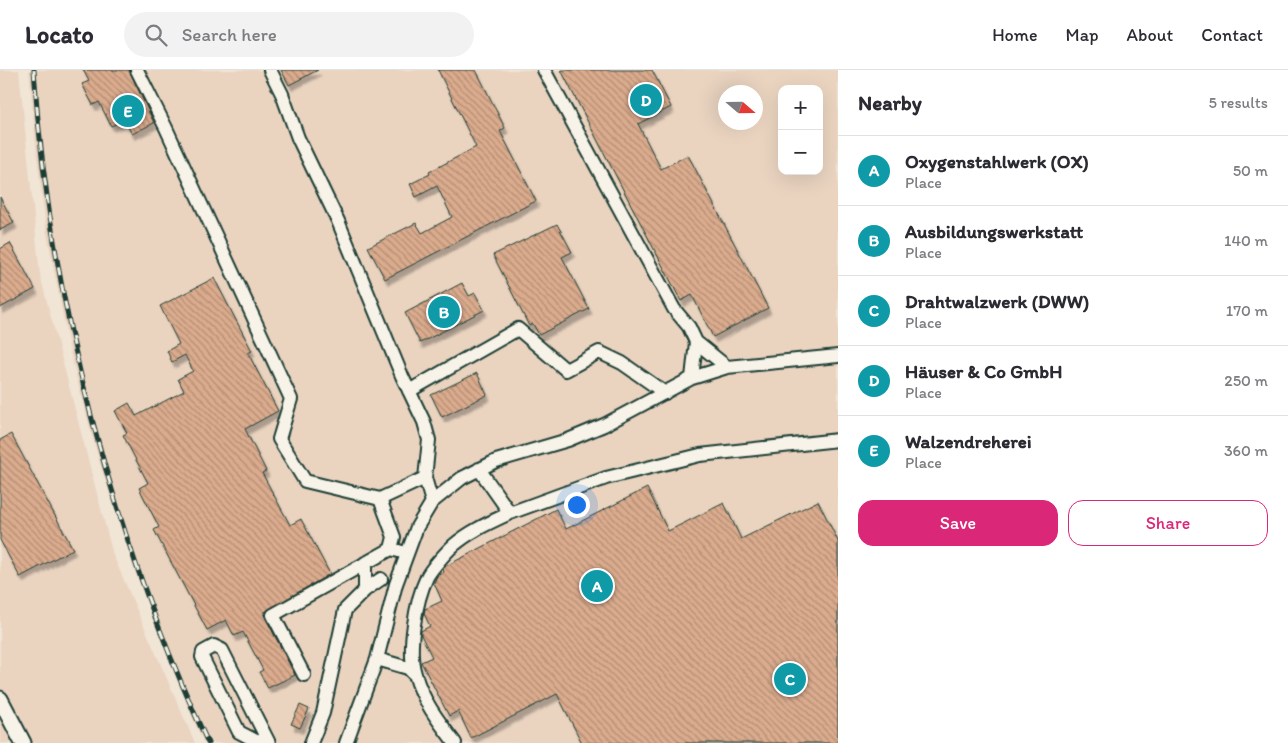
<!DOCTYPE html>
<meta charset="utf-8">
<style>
body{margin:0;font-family:Itim,sans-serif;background:#f2f2f3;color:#2b2b33}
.controls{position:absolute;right:15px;top:15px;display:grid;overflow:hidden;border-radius:10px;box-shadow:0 5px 20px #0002}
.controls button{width:45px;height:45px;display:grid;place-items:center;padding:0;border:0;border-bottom:1px solid #e1e1e2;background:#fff;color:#2b2b33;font:25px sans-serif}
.compass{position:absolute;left:718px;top:15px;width:45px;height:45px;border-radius:50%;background:#fff;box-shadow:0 5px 20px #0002;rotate:110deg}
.you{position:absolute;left:576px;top:434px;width:18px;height:18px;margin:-12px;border:4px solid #fff;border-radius:50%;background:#1a73e8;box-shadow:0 0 0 8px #1a73e833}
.badge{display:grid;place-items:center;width:32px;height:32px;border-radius:50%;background:#db2777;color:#fff;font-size:16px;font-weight:700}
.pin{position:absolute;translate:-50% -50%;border:2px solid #fff;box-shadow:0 1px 5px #0006}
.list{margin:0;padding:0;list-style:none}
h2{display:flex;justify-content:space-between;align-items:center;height:65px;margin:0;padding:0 20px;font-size:21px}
h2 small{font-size:16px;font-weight:400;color:#7c7c81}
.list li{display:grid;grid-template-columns:32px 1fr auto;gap:15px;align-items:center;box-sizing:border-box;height:70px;padding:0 20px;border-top:1px solid #e1e1e2}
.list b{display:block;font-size:19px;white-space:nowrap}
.list p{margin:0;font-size:16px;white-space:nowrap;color:#7c7c81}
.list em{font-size:16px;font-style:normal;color:#7c7c81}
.actions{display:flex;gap:10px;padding:15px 20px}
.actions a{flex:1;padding:11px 0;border:1px solid #db2777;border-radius:15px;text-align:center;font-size:18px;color:#db2777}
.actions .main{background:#db2777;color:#fff}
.icon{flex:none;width:28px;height:28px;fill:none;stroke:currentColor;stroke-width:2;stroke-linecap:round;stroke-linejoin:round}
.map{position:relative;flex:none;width:838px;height:673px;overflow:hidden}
header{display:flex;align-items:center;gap:30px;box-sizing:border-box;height:70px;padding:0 25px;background:#fff;border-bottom:1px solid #e1e1e2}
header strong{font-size:24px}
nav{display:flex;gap:28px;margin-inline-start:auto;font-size:18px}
.search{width:350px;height:45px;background:#f2f2f3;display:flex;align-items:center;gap:12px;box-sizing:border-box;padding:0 18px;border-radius:28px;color:#7c7c81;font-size:19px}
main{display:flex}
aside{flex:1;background:#fff}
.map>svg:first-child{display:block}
.built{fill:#ead4c0;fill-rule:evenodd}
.building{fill:url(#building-back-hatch);stroke:#1f3d34;filter:url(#shadow)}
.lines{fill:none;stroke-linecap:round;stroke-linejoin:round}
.minor-casing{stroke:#1f3d34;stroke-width:16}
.major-casing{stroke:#1f3d34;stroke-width:19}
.minor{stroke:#f7f3e8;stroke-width:12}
.major{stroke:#f7f3e8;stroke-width:15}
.rail-casing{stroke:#1f3d34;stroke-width:5}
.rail{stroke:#f7f3e8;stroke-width:3;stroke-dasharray:9;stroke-linecap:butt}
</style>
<header>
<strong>Locato</strong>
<div class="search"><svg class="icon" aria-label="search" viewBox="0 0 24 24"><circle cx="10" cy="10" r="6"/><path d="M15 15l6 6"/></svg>Search here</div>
<nav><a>Home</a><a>Map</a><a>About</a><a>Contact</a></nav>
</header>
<main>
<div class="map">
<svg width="838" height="673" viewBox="0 0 838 673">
<defs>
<pattern id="building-back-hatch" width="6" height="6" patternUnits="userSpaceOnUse" patternTransform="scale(1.25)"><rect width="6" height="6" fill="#dbab8d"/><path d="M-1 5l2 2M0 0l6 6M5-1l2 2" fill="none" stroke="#b18c74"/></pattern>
<filter id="shadow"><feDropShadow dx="3" dy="5.5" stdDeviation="1" flood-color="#0004"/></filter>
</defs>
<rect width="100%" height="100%" fill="#f1e5d6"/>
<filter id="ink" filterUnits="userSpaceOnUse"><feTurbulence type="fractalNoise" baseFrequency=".02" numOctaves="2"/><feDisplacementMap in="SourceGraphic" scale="10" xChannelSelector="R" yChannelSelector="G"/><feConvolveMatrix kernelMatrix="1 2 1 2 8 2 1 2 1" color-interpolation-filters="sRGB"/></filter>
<g filter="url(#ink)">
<path class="built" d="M0,0H19L40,205L113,485L195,673H0Z
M29,0H838V673H204L192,647L134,498L100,394L83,333L70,282L46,159L37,87ZM782,19H819V101H782ZM726,22H756V52H726Z"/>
<path class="building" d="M83,0H129L154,53L132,64L124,50L111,56L99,32L93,35L82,14L89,11Z
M281,0H318L289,15Z
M438,0H476L505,58L500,61L536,131L385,209L368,177L416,153L422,163L452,147L437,116L416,127L410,114L430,104L429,102L476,77Z
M561,0H652L671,37L638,54L661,99L688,85L768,238L713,267L692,225L681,231Z
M0,127L14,153L0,160Z
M557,154L572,182L562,187L589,239L539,265L533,254L529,256L493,185Z
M10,173L35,219L0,238V179Z
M214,208L252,281L248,283L278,341L245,359L266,401L262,403L290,455L301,449L330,504L263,543L295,605L268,618L259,602L263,600L243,562L234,566L226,550L207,560L154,460L159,457L139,418L148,413L123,365L127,363L115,341L129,333L136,346L184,321L178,309L193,301L185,285L172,292L167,281L179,274L160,236Z
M462,213L469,226L475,223L484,240L420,273L405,243Z
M477,303L487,325L442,347L431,325Z
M11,364L73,479L20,507L0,470V370Z
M647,418L668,461L724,433L741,469L818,431L838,471V673H582L557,624L471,668L458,641L449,646L421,592L432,587L421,565V561L430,556L424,544L425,539L442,531L434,513L437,506L444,502L443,499L446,496L556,439L566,459Z
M300,635L309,639L300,658L291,654Z"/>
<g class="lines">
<defs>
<path id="minor" d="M137,0L166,58L291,329L279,369L305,411L380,429L425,408
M270,0L282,24L298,68L338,151L402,306L424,352L429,370L425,408L432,432
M544,0L674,239L689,257L696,272L692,308
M696,272L727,297
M409,321L518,259L566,300L599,282L622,293L665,323
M479,399L510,443L606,408L700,385L838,370
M380,429L394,467L391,479
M365,493V520
M377,589L408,598L414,604
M304,605L273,545L391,479L406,483
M260,673L239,662L202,587L203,582L214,576L222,580L269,673
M311,673L323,643L345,540L365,520L381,509
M346,673L377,589L396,514L417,457L432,432L462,408L496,391L568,370L604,355L692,308L727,297L838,286
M455,673C439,652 422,630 415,604C407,580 416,530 427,507C431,499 447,481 454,475C470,461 491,452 510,443"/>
<path id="major" d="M0,629L23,673"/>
</defs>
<use href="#minor" class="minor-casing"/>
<use href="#major" class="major-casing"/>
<use href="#minor" class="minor"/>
<use href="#major" class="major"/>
<defs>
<path id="rail" d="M34,0C49,227 112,466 208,673"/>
</defs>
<use href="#rail" class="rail-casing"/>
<use href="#rail" class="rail"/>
</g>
</g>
</svg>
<div class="controls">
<button>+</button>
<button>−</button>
</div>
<svg class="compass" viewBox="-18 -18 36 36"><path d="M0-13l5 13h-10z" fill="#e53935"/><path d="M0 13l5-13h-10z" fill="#7c7c81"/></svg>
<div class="you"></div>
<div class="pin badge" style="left:597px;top:516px;background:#0f9aa8">A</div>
<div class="pin badge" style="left:444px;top:242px;background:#0f9aa8">B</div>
<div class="pin badge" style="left:790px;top:609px;background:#0f9aa8">C</div>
<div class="pin badge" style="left:646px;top:30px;background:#0f9aa8">D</div>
<div class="pin badge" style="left:128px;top:41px;background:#0f9aa8">E</div>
</div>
<aside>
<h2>Nearby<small>5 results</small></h2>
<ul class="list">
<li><span class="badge" style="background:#0f9aa8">A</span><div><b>Oxygenstahlwerk (OX)</b><p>Place</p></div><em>50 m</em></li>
<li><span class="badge" style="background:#0f9aa8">B</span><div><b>Ausbildungswerkstatt</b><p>Place</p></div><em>140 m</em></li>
<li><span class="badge" style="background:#0f9aa8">C</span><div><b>Drahtwalzwerk (DWW)</b><p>Place</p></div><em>170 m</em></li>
<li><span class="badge" style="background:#0f9aa8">D</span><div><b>Häuser &amp; Co GmbH</b><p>Place</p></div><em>250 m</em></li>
<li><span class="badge" style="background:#0f9aa8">E</span><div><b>Walzendreherei</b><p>Place</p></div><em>360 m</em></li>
</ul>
<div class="actions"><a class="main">Save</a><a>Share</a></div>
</aside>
</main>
